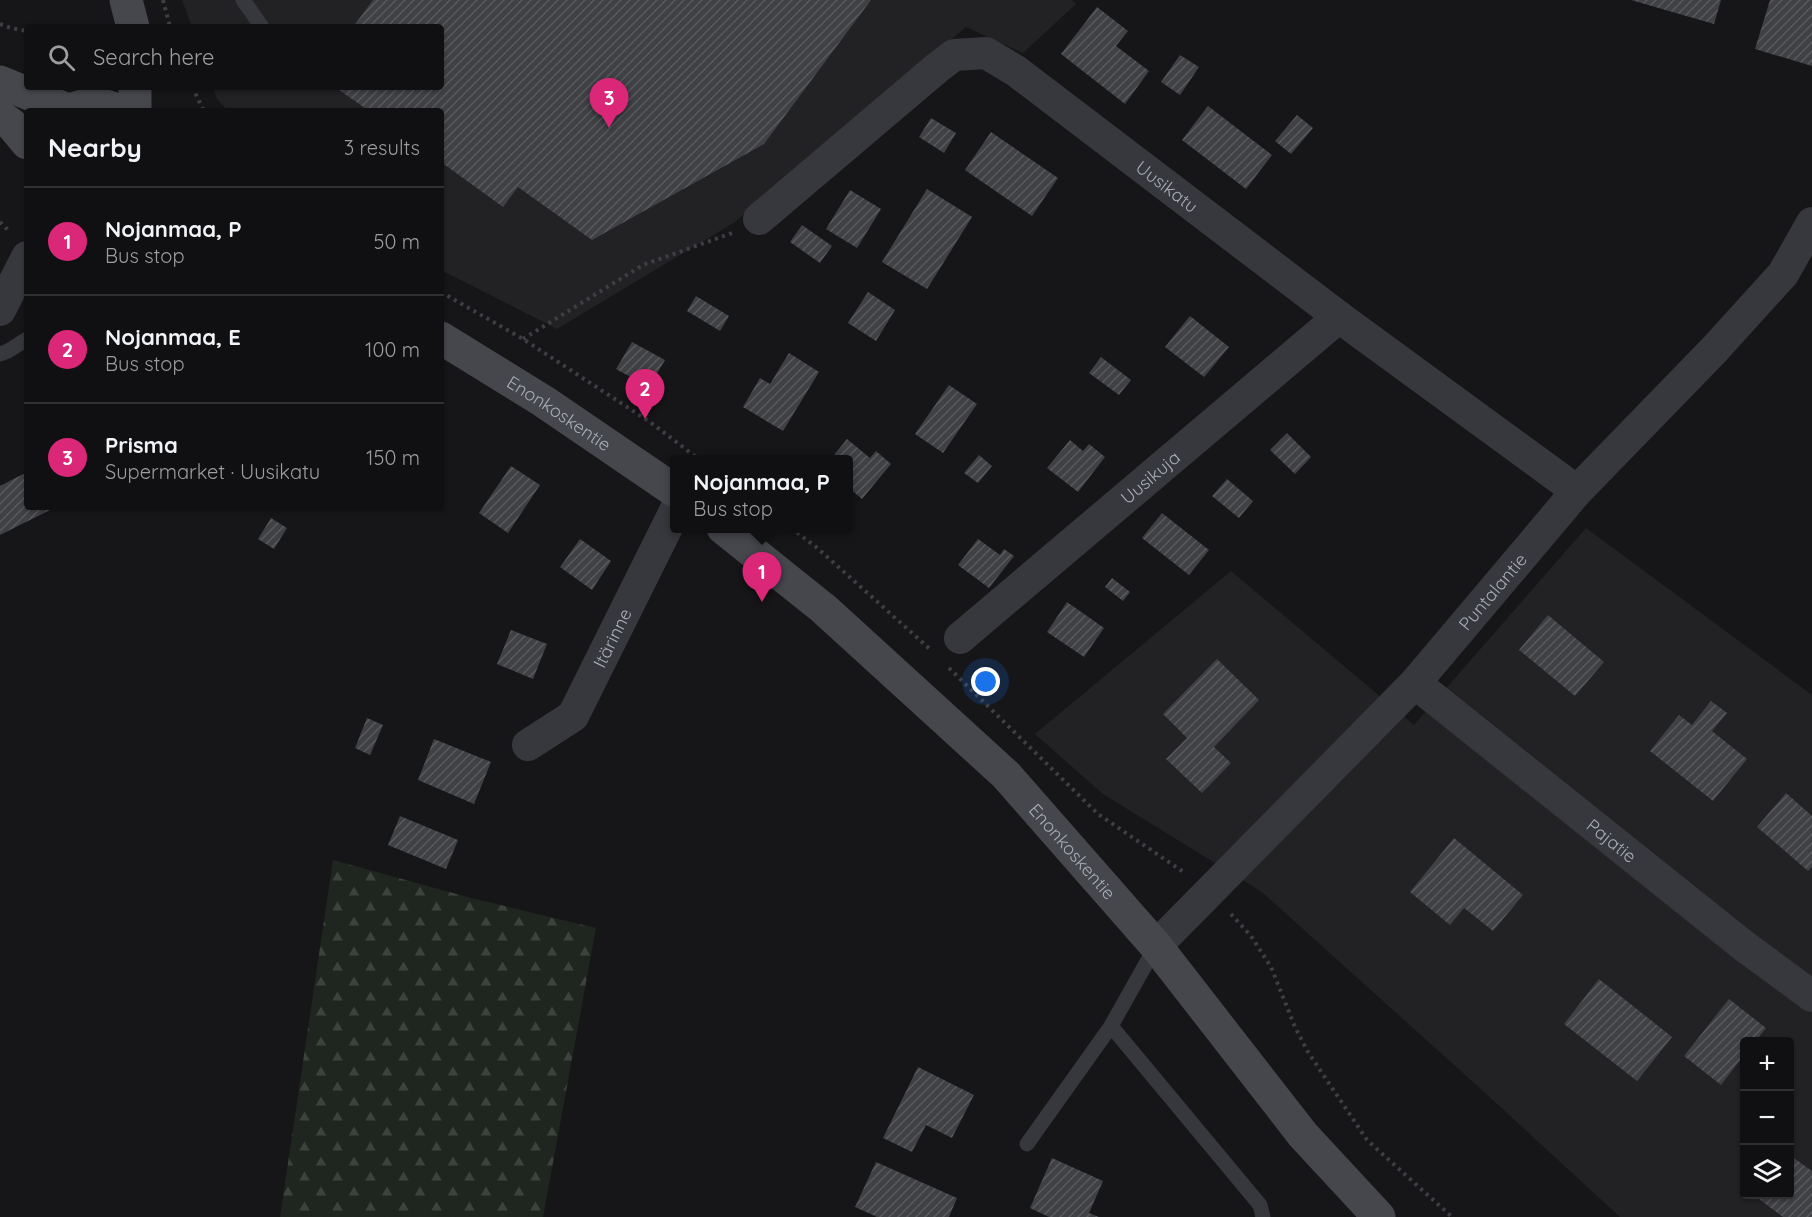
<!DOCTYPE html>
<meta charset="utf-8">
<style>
body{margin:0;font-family:Quicksand,sans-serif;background:#1e1e20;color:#f1f3f6}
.controls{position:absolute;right:18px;bottom:18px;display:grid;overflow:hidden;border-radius:6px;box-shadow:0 2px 4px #0004}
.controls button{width:54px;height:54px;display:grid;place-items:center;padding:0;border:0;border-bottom:2px solid #303032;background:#101012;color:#f1f3f6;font:30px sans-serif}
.you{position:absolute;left:986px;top:682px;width:21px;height:21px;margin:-15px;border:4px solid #fff;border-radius:50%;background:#1a73e8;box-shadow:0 0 0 9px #1a73e833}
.badge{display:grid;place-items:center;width:39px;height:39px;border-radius:50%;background:#db2777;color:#fff;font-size:20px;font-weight:700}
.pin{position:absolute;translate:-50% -50px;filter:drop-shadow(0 2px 3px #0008)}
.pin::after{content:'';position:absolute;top:32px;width:21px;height:18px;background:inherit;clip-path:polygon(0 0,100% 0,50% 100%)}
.popup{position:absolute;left:670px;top:455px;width:183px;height:78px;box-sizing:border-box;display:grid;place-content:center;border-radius:6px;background:#101012;filter:drop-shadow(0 2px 4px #0005);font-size:20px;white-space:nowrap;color:#9c9d9f}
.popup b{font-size:22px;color:#f1f3f6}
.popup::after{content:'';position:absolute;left:50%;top:100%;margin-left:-12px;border:12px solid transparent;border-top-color:#101012}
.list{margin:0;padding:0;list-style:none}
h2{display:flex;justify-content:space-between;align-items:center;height:78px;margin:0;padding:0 24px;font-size:26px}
h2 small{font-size:20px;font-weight:400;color:#9c9d9f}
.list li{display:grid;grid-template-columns:39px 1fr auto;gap:18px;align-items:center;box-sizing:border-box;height:108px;padding:0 24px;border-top:2px solid #303032}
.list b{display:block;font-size:22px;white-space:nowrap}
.list p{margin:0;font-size:20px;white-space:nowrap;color:#9c9d9f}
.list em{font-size:20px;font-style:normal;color:#9c9d9f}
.icon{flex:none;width:33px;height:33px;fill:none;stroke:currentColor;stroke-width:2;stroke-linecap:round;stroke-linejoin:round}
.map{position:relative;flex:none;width:1812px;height:1217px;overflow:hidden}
.search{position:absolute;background:#101012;box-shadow:0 2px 4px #0004;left:24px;top:24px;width:420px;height:66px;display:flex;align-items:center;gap:15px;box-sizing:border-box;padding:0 21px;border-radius:6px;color:#9c9d9f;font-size:22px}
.panel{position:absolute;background:#101012;box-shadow:0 2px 4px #0004;left:24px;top:108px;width:420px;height:402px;border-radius:6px}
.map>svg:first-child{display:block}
.built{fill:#222225;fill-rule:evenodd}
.forest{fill:url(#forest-firs)}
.building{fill:url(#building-hatch)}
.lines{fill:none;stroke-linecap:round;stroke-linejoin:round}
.path{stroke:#3d3f44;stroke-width:4;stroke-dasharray:3 4.5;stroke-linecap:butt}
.lane{stroke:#37383d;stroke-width:15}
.street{stroke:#37383d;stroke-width:32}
.secondary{stroke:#45474d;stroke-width:33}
.labels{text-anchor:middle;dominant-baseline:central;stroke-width:4.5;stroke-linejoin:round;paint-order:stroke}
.street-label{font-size:18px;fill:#a8adb8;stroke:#111113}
</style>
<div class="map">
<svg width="1812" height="1217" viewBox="0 0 1812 1217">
<defs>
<pattern id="forest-firs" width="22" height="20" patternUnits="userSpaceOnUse" patternTransform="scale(1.5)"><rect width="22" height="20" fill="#1e261f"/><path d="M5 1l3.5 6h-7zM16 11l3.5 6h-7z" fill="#3c433d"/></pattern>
<pattern id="building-hatch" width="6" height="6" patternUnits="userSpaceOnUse" patternTransform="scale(1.5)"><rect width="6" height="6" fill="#404145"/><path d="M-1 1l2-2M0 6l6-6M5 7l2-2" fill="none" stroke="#595a5e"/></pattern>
</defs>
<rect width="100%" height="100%" fill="#161618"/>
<path class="built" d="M182,0H1072L1076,4L1023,53L966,27L735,222L557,329L441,270V111H228L217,99L213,87H441V27H192Z
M1586,528L1812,695V1217H1620L1483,1091L1262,892L1103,794L1035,734L1231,571L1414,725ZM1744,1042H1790V1194H1744Z"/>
<path class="forest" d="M333,860L471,898L596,928L543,1217H280Z"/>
<path class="building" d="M373,0H871L764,144L592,240L518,187L503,207L441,162V111H369L335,87H441V27H353Z
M1631,0H1721L1714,24Z
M1770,0H1812V66L1755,49Z
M1097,7L1128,31L1116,46L1149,71L1125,104L1061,54Z
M1180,55L1199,67L1180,95L1161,82Z
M1208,106L1272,155L1246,189L1182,140Z
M1297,115L1313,128L1291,154L1275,141Z
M931,118L956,133L944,153L919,137Z
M991,132L1058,178L1032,216L965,170Z
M927,189L972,217L927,289L882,262Z
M850,190L881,209L857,248L826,229Z
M802,225L832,246L820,263L790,242Z
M868,292L895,310L876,341L848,323Z
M696,296L729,316L720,331L687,311Z
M1190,316L1229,347L1204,377L1165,347Z
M632,342L665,360L649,387L616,369Z
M789,353L819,372L783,431L743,407L760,378L770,384Z
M1101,357L1131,380L1119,395L1089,373Z
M949,385L977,404L943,453L915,434Z
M1287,433L1311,457L1295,474L1270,450Z
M847,439L870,458L876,451L891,464L862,499L849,488V460H830Z
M1070,440L1083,451L1089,444L1105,457L1078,492L1047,468Z
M979,455L992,466L978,483L964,473Z
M511,466L540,485L508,533L479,513Z
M27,472V507H56L0,535V486Z
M1227,479L1253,501L1239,518L1212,496Z
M1162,513L1209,550L1189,575L1142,538Z
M271,518L287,528L274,549L258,539Z
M580,539L611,561L592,590L560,567Z
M978,539L1000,555L1004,549L1014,556L989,588L958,565Z
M1112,578L1130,592L1123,601L1105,587Z
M1067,602L1104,628L1084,657L1047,632Z
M1548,615L1604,662L1575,696L1519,650Z
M511,630L547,644L533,679L497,664Z
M1217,659L1259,700L1214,747L1231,763L1202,793L1166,759L1187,738L1163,714Z
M1711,701L1727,713L1712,731L1747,759L1713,801L1650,751L1679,715L1692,725Z
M367,718L383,725L370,755L355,748Z
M434,739L491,762L474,804L418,780Z
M1786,793L1812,816V867L1808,871L1757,827Z
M400,816L458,840L446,869L388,845Z
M1454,838L1523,895L1493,931L1464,908L1450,925L1410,892Z
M1599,979L1672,1037L1637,1081L1564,1024Z
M1729,999L1766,1028L1755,1042H1744V1055L1721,1085L1684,1056Z
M918,1067L974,1095L952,1138L926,1125L912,1152L883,1138Z
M1791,1156L1812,1171V1217H1783L1759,1199L1763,1194H1790V1158Z
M1052,1158L1103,1181L1089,1213L1099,1217H1049L1030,1208Z
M876,1162L957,1198L949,1217H877L855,1207Z"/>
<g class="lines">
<path class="path" d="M163,0L170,27
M0,24L11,28L27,31
M192,87L204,111
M0,222L10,232
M441,292L523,339L650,422L700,460
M523,339L643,265L732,233
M791,528L816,547L931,650
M949,668L1098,814L1185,873
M1231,914L1251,936L1271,967L1295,1027L1308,1052L1367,1140L1452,1217"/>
<path class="lane" d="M243,0L262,27
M0,354L8,351L27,339
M1111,1026L1260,1205L1263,1217
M1027,1144L1111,1026L1156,946"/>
<g class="street">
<path id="s1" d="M759,219L937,68L954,55L986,53L1016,71L1339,317L1577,491"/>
<path d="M0,310L27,257"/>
<path id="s2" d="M960,638L1339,317"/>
<path id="s3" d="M1415,683L1744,946L1812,996"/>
<path id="s4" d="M528,745L573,716L675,511"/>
<path id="s5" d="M1156,946L1415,683L1577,491L1714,350L1783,274L1812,223"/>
</g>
<g class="secondary">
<path d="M126,0L133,27"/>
<path d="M0,82L68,110"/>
<path d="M67,111C84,104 102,102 118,111"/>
<path d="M135,111V87"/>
<path d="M0,116L12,125L27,143"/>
<path id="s6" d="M441,338L543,401L675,491"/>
<path id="s7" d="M723,528L824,609L1006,775L1156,946L1303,1135L1379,1217"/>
</g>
</g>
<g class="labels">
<g class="street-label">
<text stroke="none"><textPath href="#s1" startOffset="512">Uusikatu</textPath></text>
<text stroke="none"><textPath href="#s6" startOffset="140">Enonkoskentie</textPath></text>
<text stroke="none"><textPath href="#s2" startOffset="249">Uusikuja</textPath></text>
<text stroke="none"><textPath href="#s5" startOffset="489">Puntalantie</textPath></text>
<text stroke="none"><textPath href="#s4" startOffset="141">Itärinne</textPath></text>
<text stroke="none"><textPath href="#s3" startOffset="252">Pajatie</textPath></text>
<text stroke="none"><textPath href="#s7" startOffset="477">Enonkoskentie</textPath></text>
</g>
</g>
</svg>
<div class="controls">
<button>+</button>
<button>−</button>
<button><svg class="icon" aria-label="layers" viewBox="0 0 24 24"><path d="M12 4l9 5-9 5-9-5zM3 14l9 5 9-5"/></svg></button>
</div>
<div class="you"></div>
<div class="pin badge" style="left:762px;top:602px">1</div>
<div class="popup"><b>Nojanmaa, P</b>Bus stop</div>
<div class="pin badge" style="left:645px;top:419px">2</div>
<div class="pin badge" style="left:609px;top:128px">3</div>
<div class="search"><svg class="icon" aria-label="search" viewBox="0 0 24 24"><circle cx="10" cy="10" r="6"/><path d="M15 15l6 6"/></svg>Search here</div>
<section class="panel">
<h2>Nearby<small>3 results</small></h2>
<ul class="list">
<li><span class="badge">1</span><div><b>Nojanmaa, P</b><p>Bus stop</p></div><em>50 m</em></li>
<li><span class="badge">2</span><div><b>Nojanmaa, E</b><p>Bus stop</p></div><em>100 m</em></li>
<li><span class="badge">3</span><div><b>Prisma</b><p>Supermarket · Uusikatu</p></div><em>150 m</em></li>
</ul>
</section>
</div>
